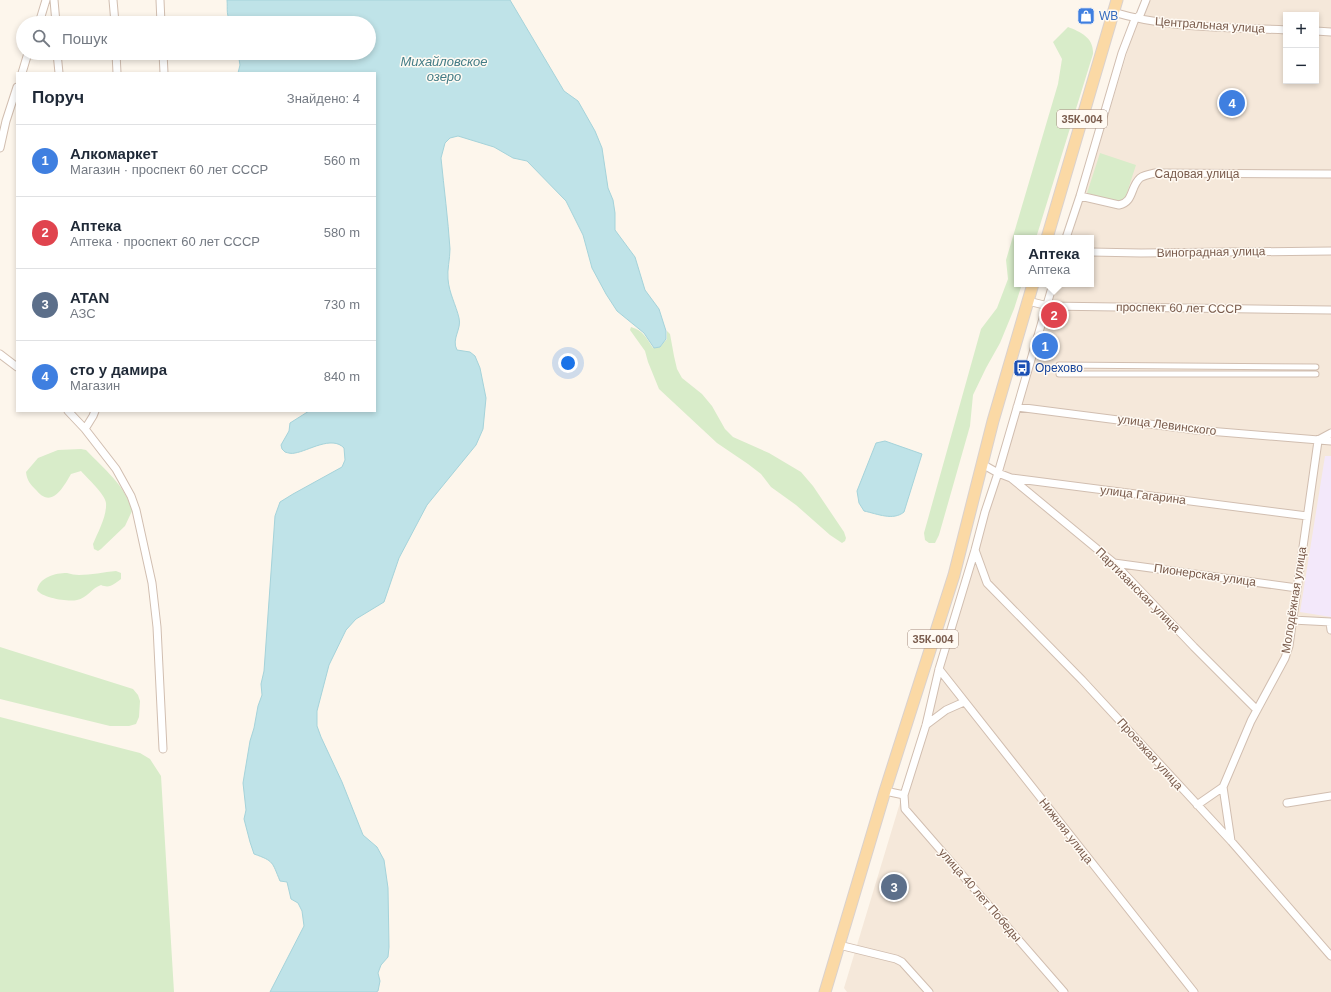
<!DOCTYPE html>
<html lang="uk">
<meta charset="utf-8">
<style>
body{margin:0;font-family:Arial,sans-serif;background:#f2f2f3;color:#1f2937}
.controls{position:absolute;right:12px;top:12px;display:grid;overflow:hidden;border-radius:0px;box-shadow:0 2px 6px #0003}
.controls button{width:36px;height:36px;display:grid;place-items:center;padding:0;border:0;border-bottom:1px solid #e0e1e3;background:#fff;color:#1f2937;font:20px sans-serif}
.you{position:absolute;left:568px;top:363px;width:14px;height:14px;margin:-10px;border:3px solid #fff;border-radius:50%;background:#1a73e8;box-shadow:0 0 0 6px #1a73e833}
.badge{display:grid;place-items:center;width:26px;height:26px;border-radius:50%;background:#d93025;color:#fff;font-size:13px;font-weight:700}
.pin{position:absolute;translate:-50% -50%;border:2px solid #fff;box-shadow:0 1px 4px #0006}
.popup{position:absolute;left:1014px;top:235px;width:80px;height:52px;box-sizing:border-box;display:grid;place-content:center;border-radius:0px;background:#fff;filter:drop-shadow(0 1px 3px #0005);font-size:13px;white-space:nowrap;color:#747a83}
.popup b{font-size:15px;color:#1f2937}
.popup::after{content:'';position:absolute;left:50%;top:100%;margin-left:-8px;border:8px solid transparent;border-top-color:#fff}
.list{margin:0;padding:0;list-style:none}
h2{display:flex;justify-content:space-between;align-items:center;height:52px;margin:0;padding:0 16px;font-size:17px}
h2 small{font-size:13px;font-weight:400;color:#747a83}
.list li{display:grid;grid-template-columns:26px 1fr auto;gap:12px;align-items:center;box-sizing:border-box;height:72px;padding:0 16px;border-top:1px solid #e0e1e3}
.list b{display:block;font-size:15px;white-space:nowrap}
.list p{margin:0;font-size:13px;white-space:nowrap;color:#747a83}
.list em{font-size:13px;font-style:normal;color:#747a83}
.icon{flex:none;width:22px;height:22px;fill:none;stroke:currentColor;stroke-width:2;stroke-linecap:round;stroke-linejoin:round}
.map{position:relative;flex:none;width:1331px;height:992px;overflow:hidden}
.search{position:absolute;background:#fff;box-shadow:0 2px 6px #0003;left:16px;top:16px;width:360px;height:44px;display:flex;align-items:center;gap:10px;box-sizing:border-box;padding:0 14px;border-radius:22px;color:#747a83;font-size:15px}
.panel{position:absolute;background:#fff;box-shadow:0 2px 6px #0003;left:16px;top:72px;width:360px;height:340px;border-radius:0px}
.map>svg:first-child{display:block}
.residential{fill:#f5e8da;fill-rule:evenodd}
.education{fill:#f3e8fa}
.green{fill:#d8ecc9}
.water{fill:#bfe3e8;stroke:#a5d3da}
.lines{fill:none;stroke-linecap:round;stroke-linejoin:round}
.pedestrian-casing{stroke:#d1beb0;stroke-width:7}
.minor-casing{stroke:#d1beb0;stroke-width:9}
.primary-casing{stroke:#dad1cd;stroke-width:13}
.pedestrian{stroke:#fff;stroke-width:5}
.minor{stroke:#fff;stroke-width:7}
.primary{stroke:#fbd9a5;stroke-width:11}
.labels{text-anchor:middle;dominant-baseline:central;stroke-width:3;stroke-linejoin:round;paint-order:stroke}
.shield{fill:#fffaf3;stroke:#a28b7f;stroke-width:1}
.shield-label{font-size:11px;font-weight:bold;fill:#7a5c4d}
.shop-label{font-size:12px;fill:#366cbe;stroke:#fffaf3;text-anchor:start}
.street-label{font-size:12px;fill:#7a5c4d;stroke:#fffaf3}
.transit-label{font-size:12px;fill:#164399;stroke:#fffaf3;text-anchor:start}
.water-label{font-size:13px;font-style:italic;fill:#437c86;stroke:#fffaf3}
</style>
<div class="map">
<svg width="1331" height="992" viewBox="0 0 1331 992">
<rect width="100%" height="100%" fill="#fdf6ec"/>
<path class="residential" d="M1143,0H1331V992H847L844,988L1057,284H1091V238H1071ZM1286,15H1316V81H1286Z"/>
<path class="education" d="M1325,456H1331V617L1300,612Z"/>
<path class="green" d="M1068,27C1081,32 1094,38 1093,54L1036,238H1017V284H1022L1014,309L1000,343L986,368L973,395L970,426L939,535L935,543H929L925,540L924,533L981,329L997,308L1008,279L1006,260L1058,84L1062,59L1053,42Z
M1100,153L1136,165L1124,202H1117L1087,193Z
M631,327C643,330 647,339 653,348L660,347L667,339V331L670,334L674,356L677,369L682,378L702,394L712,406L725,429L733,437L769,453L801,472L813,486L844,532L846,538L845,541L842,543L830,535L796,505L771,487L761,474L748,464L717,443L659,389L648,362L645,351L630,330Z
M81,449L86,450C103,468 127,487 132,511L125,526L101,549L98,551L94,549L93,544C98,532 107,516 106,503C105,494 87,478 81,471L71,474C64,486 52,509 37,491C31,485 27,481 26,472L38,458L58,450Z
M116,571L121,573V579C114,584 110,589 101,585C92,588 87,598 77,600C68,602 42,598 37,590C40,577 55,573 67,573C71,574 75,575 79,575C91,575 104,572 116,571Z
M0,647L133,689L138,695L140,701L139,717L136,724L129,726H110L0,699Z
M0,717L140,753L150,759L161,776L174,992H0Z"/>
<path class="water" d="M227,0H510L564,91L578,101L595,131L602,148L608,188L613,200L615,213V230L635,257L645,290L659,309L666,331V339L660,347L654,348L644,333L617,311L606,294L592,268L583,235L566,201L527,161L513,158L494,147L458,136L450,138L445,143L441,158C444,188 448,219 450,249C450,259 447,270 448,279C449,293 456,305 459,318C462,329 451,339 457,350L470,352L475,356L480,368L486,398L483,429L476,445L427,505L399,558L384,602L356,619L346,630L329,665L317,711V726L321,737L342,782L363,835L377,847L384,860L388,888L389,947L388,957L381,965L378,973L380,981L378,991L376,992H270L304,926L302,911L298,903L291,899L287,882L280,881C272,862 274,861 254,854L250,842L244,819L246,810L243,783L250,741L254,728L258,706L262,695L261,684L264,671L275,516L280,502L293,494L342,467L345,460L344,448C332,435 308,451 295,453C292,454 288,453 285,452L282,449L281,445L289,431L290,423L309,411H375V73H238L240,65L238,53H369V23H233C225,17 228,9 227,0Z
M885,441L922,454L904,512C893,521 878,514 864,511L859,503L857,491L876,443Z"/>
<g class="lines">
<defs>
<path id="pedestrian" d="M1059,365L1316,367
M1059,374H1316"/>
<path id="minor" d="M54,0L56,23
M113,0L115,23
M160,0L161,23
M1113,12C1169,29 1228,27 1286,30
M39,23L46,0
M1316,31L1331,32
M57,53L59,73
M116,53L117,73
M163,53L164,73
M22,73L28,53
M0,148L6,121L17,87
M1080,196L1119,205C1134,202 1130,187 1140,178C1144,175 1150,174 1155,173L1331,174
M1066,238L1080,196L1122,53L1135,19L1140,15L1146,0
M1091,252L1141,253L1331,251
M1053,284L998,473L985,512L975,550L939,669L926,725L904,795L905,809L1064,992
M1028,301L1048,306L1331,310
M0,354L17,367
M1017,407L1196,430L1331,441
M68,411L85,429L116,469L131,496L136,510L152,583L157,627L163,749
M85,429L93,416L95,411
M1318,440L1331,433
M982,464L998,473L1011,478L1307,516
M1011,478L1114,563L1194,647L1257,710
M975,550L987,583L1082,680L1231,841L1331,956
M1114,563L1297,588
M1292,620L1331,622
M1330,622L1331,630
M939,669L1194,992
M926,725L946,710L964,702
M885,791L904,795
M1287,803L1331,796
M1197,805L1223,787
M1231,841L1223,787L1251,721L1285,658L1289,646L1318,441
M839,945L896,959L902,962L929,992"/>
<path id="primary" d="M1047,238L1117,0
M825,992L885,791L954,575L993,421L1033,284"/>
</defs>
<use href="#pedestrian" class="pedestrian-casing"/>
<use href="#minor" class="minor-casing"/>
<use href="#primary" class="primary-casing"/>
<use href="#pedestrian" class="pedestrian"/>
<use href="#minor" class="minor"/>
<use href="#primary" class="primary"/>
</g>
<defs>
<symbol id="shop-square" viewBox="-11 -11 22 22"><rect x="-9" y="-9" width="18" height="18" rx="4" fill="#3f7fe0" stroke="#fffaf3"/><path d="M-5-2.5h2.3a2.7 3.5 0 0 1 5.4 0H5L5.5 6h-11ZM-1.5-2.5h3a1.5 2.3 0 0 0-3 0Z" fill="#fff"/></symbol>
<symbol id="bus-square" viewBox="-11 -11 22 22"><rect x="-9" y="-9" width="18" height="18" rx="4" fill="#1a4fb4" stroke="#fffaf3"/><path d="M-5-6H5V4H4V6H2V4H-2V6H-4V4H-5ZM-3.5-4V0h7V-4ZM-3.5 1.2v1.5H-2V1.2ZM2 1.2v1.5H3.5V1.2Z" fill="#fff"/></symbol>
</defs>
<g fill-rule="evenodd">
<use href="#shop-square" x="1076" y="6" width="20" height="20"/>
<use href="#bus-square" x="1012" y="358" width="20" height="20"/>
</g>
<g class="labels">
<g class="shield">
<rect x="1057" y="110" width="50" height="18" rx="3"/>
<rect x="908" y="630" width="50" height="18" rx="3"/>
</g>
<g class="shield-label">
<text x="1082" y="119">35К-004</text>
<text x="933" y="639">35К-004</text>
</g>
<g class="shop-label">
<text x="1099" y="16">WB</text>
</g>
<g class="street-label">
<text transform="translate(1210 25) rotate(4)">Центральная улица</text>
<text x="1197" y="174">Садовая улица</text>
<text transform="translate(1211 252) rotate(-1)">Виноградная улица</text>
<text transform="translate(1179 308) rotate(1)">проспект 60 лет СССР</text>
<text transform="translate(1167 425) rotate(7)">улица Левинского</text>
<text transform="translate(1143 495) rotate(7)">улица Гагарина</text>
<text transform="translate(1205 575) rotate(8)">Пионерская улица</text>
<text transform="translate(1138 590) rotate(45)">Партизанская улица</text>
<text transform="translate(1294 600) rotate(-81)">Молодёжная улица</text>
<text transform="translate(1150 754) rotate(48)">Проезжая улица</text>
<text transform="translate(1066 831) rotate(52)">Нижняя улица</text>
<text transform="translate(980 895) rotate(49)">улица 40 лет Победы</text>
</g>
<g class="transit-label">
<text x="1035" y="368">Орехово</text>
</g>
<g class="water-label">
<text x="444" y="61">Михайловское<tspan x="444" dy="15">озеро</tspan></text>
</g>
</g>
</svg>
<div class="controls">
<button>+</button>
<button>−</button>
</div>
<div class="you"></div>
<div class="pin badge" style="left:1045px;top:346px;background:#3f7fe0">1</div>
<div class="pin badge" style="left:1054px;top:315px;background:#e0444e">2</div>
<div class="popup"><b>Аптека</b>Аптека</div>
<div class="pin badge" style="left:894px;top:887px;background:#5c6f8a">3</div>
<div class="pin badge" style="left:1232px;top:103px;background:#3f7fe0">4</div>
<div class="search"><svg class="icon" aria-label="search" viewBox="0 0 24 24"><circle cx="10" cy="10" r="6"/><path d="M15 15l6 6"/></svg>Пошук</div>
<section class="panel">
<h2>Поруч<small>Знайдено: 4</small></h2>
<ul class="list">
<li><span class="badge" style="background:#3f7fe0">1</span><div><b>Алкомаркет</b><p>Магазин · проспект 60 лет СССР</p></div><em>560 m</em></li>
<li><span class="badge" style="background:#e0444e">2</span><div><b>Аптека</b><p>Аптека · проспект 60 лет СССР</p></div><em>580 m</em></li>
<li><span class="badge" style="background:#5c6f8a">3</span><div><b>ATAN</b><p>АЗС</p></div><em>730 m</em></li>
<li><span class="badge" style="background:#3f7fe0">4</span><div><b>сто у дамира</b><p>Магазин</p></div><em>840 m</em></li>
</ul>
</section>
</div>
